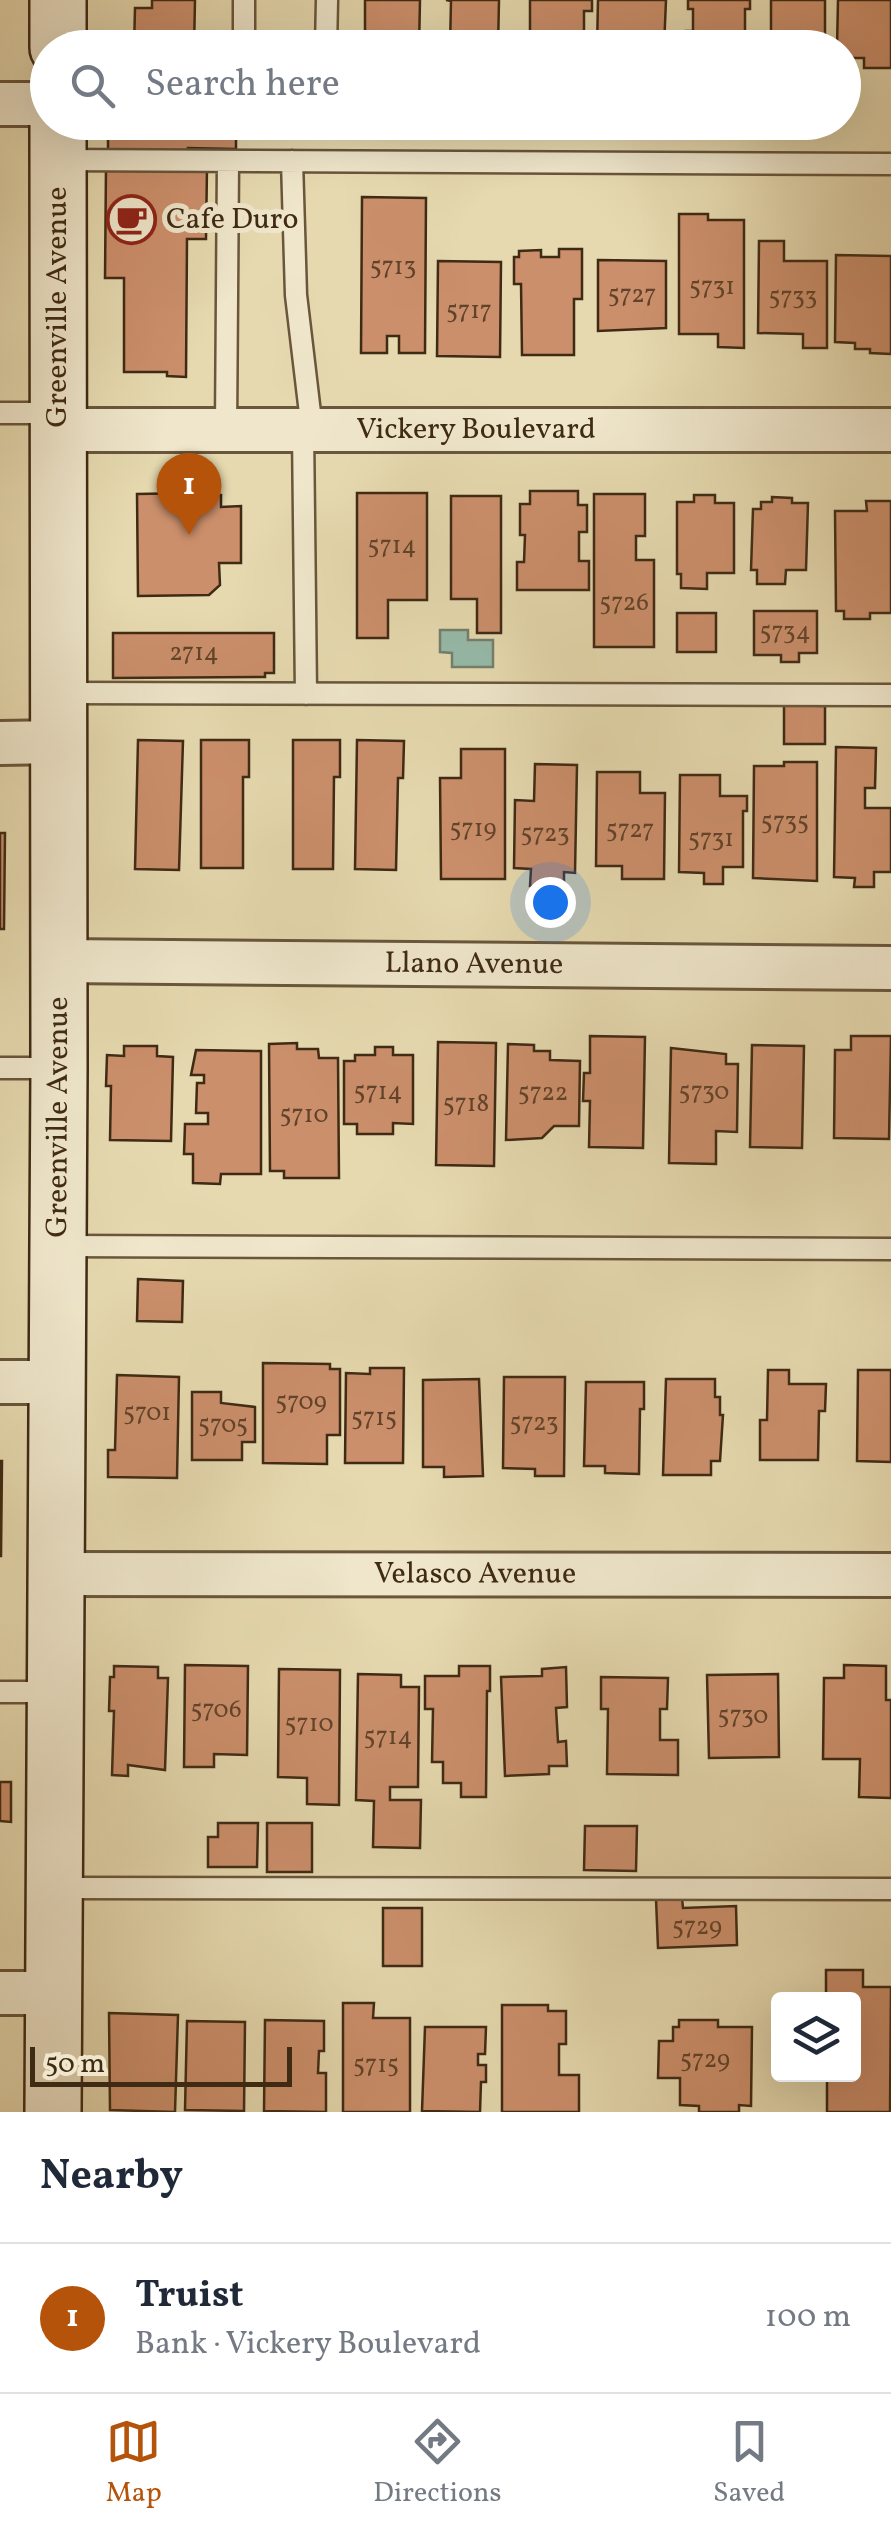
<!DOCTYPE html>
<meta charset="utf-8">
<style>
body{margin:0;font-family:Vollkorn,serif;background:#f2f2f3;color:#1f2937}
.controls{position:absolute;right:30px;bottom:30px;display:grid;overflow:hidden;border-radius:10px;box-shadow:0 10px 40px #0002}
.controls button{width:90px;height:90px;display:grid;place-items:center;padding:0;border:0;border-bottom:2px solid #e0e1e3;background:#fff;color:#1f2937;font:50px sans-serif}
.scale{position:absolute;left:30px;bottom:25px;width:262px;box-sizing:border-box;padding-left:10px;border:5px solid #3f2a14;border-top:0;font-size:28px;line-height:35px;white-space:nowrap;color:#3f2a14;-webkit-text-stroke:8px #efe6cb;paint-order:stroke}
.you{position:absolute;left:550px;top:902px;width:35px;height:35px;margin:-25px;border:8px solid #fff;border-radius:50%;background:#1a73e8;box-shadow:0 0 0 15px #1a73e833}
.badge{display:grid;place-items:center;width:65px;height:65px;border-radius:50%;background:#b45309;color:#fff;font-size:32px;font-weight:700}
.pin{position:absolute;translate:-50% -82px;filter:drop-shadow(0 2px 5px #0008)}
.pin::after{content:'';position:absolute;top:52px;width:35px;height:30px;background:inherit;clip-path:polygon(0 0,100% 0,50% 100%)}
.list{margin:0;padding:0;list-style:none}
h2{display:flex;justify-content:space-between;align-items:center;height:130px;margin:0;padding:0 40px;font-size:42px}
h2 small{font-size:32px;font-weight:400;color:#747a83}
.list li{display:grid;grid-template-columns:65px 1fr auto;gap:30px;align-items:center;box-sizing:border-box;height:150px;padding:0 40px;border-top:2px solid #e0e1e3}
.list b{display:block;font-size:38px;white-space:nowrap}
.list p{margin:0;font-size:32px;white-space:nowrap;color:#747a83}
.list em{font-size:32px;font-style:normal;color:#747a83}
.icon{flex:none;width:55px;height:55px;fill:none;stroke:currentColor;stroke-width:2;stroke-linecap:round;stroke-linejoin:round}
.map{position:relative;flex:none;width:891px;height:2112px;overflow:hidden}
.search{position:absolute;background:#fff;box-shadow:0 10px 40px #0002;left:30px;right:30px;top:30px;height:110px;display:flex;align-items:center;gap:25px;box-sizing:border-box;padding:0 35px;border-radius:55px;color:#747a83;font-size:38px}
.sheet{height:280px;background:#fff}
nav{display:flex;justify-content:space-around;align-items:center;box-sizing:border-box;height:140px;border-top:2px solid #e0e1e3;background:#fff;font-size:28px;color:#747a83}
nav a{display:grid;justify-items:center;gap:5px}
nav .on{color:#b45309}
.map>svg:first-child{display:block}
.water{fill:#96baa9;stroke:#73806d;stroke-width:2.5}
.building{fill:#cb8f6b;stroke:#3f2a14;stroke-width:2.5}
.lines{fill:none;stroke-linecap:round;stroke-linejoin:round}
.service-casing{stroke:#69563b;stroke-width:25}
.minor-casing{stroke:#69563b;stroke-width:48}
.secondary-casing{stroke:#3f2a14;stroke-width:60}
.service{stroke:#efe6cb;stroke-width:20}
.minor{stroke:#efe6cb;stroke-width:42}
.secondary{stroke:#efe6cb;stroke-width:55}
.labels{text-anchor:middle;dominant-baseline:central;stroke-width:10;stroke-linejoin:round;paint-order:stroke}
.number-label{font-size:25px;fill:#62432a}
.poi-label{font-size:30px;fill:#3f2a14;stroke:#efe6cb;text-anchor:start}
.street-label{font-size:30px;fill:#3f2a14;stroke:#efe6cb}
</style>
<div class="map">
<svg width="891" height="2112" viewBox="0 0 891 2112">
<rect width="100%" height="100%" fill="#e6d9af"/>
<filter id="stains"><feTurbulence type="fractalNoise" baseFrequency=".002" numOctaves="4"/><feColorMatrix values="0 0 0 0 .2 0 0 0 0 .09 0 0 0 0 .02 0 0 0 .5 -.17"/></filter>
<radialGradient id="worn" r=".72"><stop offset=".6" stop-color="#630" stop-opacity="0"/><stop offset="1" stop-color="#630" stop-opacity=".3"/></radialGradient>
<path class="water" d="M440,630H468V640H493V667H452V653L440,652Z"/>
<path class="building" d="M152,0H195L194,48H134L135,8H152Z
M365,0H420L419,48H368L369,34L365,33Z
M446,0H499L498,48H450L451,1Z
M530,0H592V11H584V48H530Z
M598,0H666L664,48H597Z
M688,0H750V9H745V33H750V48H686V31H693V9H688Z
M771,0H825V43L771,44Z
M838,0H891V68H864V58H844V48H837Z
M108,122H236V149L188,148V153L108,152Z
M106,167H207L206,239H187L186,377L167,376V372H124V278H105Z
M362,197L426,198L425,353H399V336H387V353H361Z
M679,214H708V220H744V348L718,347V334H679Z
M759,241H784V261H827V348H803V334L758,333Z
M559,249H582V299H574V355H522L521,284H514V257H519V251L541,250V257H559Z
M836,255L891,256V354L870,353V349H855V343L835,342Z
M598,260L666,261V328L598,331Z
M438,261L501,262L500,357L437,356Z
M530,491H578V505H587V532H579V561H589V590H517V562H524L525,535H520V504H530Z
M191,493V496L221,495V507L241,506V563H219L220,585L209,595L138,596L137,494Z
M357,493H427V600H388V638H357Z
M594,494H645V536H636V560H654V647H594Z
M694,495H715V503H734V573H707V589L681,588V574H677V502H694Z
M451,496H501V633H477V599H451Z
M772,497L792,498V503H808L806,570H786L785,584H757V570H751L753,509H761V502H772Z
M866,501H891V613H870V619H844V611H836L835,511H867Z
M754,611H817V653H799V662H781V655H754Z
M677,613H716V652H677Z
M113,633H274V673H265V677L113,678Z
M784,705L825,706V744H784Z
M138,740L183,741L179,870L135,869Z
M201,740H249V777H243V868H201Z
M293,740H340V777H334L333,869H293Z
M357,740L404,741L403,778H398L396,870L355,869Z
M836,747L876,748L875,788H865V808H891V872H874V887H854L855,878L834,877Z
M461,749H505V879H441L440,778H461Z
M784,762H817V881L753,878L754,766H784Z
M535,764L577,765L575,873L564,872V886H530L531,869L514,868L515,800L534,801Z
M597,772H640V793H665L664,879H622V866H596Z
M680,775H720V796H747V811H743V867H723V884H704V873L679,872Z
M0,833H5L4,929H0Z
M590,1036L645,1037L643,1148L589,1147L590,1101H583L584,1073H590Z
M851,1036H891L889,1139L834,1138L835,1050H851Z
M438,1042L496,1043L494,1166L436,1165Z
M297,1043V1049H318L319,1058H338L339,1178H284V1171H270L269,1044Z
M508,1044L534,1045V1051H550V1060L580,1061L579,1126H554L542,1138L506,1140Z
M752,1045L804,1046L802,1148L750,1147Z
M124,1046H157V1056L173,1057L171,1141L110,1140L111,1086H106L107,1055L124,1056Z
M375,1047H393V1055H413V1124L393,1123V1134H357V1124H344V1061H355V1055H375Z
M671,1048L726,1054V1064H738L737,1132L716,1131V1164L669,1163Z
M196,1050L261,1051V1174H221L220,1184L193,1183V1154H184L185,1124H208V1113H196L197,1083H204V1075H191Z
M138,1279L183,1281L182,1322L137,1321Z
M263,1363L330,1364V1369H340V1435H327V1464L263,1463Z
M370,1368H404L403,1463H345L346,1373L370,1374Z
M768,1370H789V1384H826L825,1411H819L818,1460H760V1420H767Z
M858,1370H891V1462L857,1461Z
M117,1375L179,1377L177,1478L108,1477V1450H115Z
M504,1377H565L564,1476H535V1469L503,1468Z
M479,1379L483,1476L444,1477V1467H423V1380Z
M666,1379H715V1397H720V1415H723L720,1461H711V1475H663Z
M586,1382H644V1409H640L639,1474L605,1473V1466H584Z
M192,1392H221V1403L255,1407V1442H242V1460H192Z
M0,1461H2L1,1556H0Z
M185,1665L248,1666L247,1755L214,1754V1767H184Z
M844,1665L886,1666V1700H891V1798L859,1797L860,1759H823L824,1678H844Z
M114,1666L158,1667V1678H168L165,1770L128,1765V1776L112,1775L114,1711H109L110,1677H114Z
M459,1666H490V1691H487L486,1797H461V1783H443V1762H432L433,1709H425V1676H459Z
M566,1667L567,1707L556,1708L558,1742L566,1741L567,1766H549V1774L505,1776L501,1677L542,1676V1669Z
M279,1669L340,1670L339,1805L307,1804V1778L278,1777Z
M358,1674L401,1675V1687H419L418,1787H390V1800H421L420,1848L373,1847L374,1801L356,1800Z
M778,1674L779,1757L709,1758L707,1675Z
M601,1677L668,1678L667,1709H660V1740H678V1775L607,1774L608,1709H601Z
M0,1782H11V1822L0,1821Z
M218,1823H258L257,1867H208V1837H218Z
M267,1823H312V1872H267Z
M585,1826H637L636,1871L584,1870Z
M682,1898L683,1908L736,1906L737,1945L658,1948L656,1899Z
M383,1908H422V1966H383Z
M826,1970H863V1987H891L890,2112H827V2074H854V2000H826Z
M343,2003H374L373,2018H410V2112H343Z
M502,2005H548V2011H566V2044H559V2075H579V2112H502Z
M109,2013L178,2015L175,2112L110,2110Z
M265,2020L324,2021V2051H319L318,2073H326V2112L264,2111Z
M679,2020H718V2027H752L751,2106L739,2105V2112H699V2106L680,2105V2078H658L659,2041H673V2027H679Z
M187,2021L245,2022L244,2111L185,2110Z
M425,2027H486L485,2054H478V2065H486V2082H481L480,2112L422,2111Z"/>
<g class="lines">
<defs>
<path id="service" d="M244,48V0
M326,48L327,0
M58,160L891,164
M292,161L296,295L312,430
M0,413H58
M226,430L228,161
M303,430L306,694
M63,693L891,695
M0,1068H58
M61,1246L891,1249
M0,1692H54
M58,1888L891,1889"/>
<g id="minor">
<path d="M0,104H48"/>
<path id="s1" d="M58,430H891"/>
<path d="M0,743L59,742"/>
<path id="s2" d="M59,961L891,968"/>
<path d="M0,1382H58"/>
<path id="s3" d="M57,1574L891,1575"/>
<path d="M0,1993H52"/>
</g>
<g id="secondary">
<path d="M58,0V48"/>
<path id="s4" d="M53,2112L59,1068L58,122"/>
</g>
</defs>
<use href="#service" class="service-casing"/>
<use href="#minor" class="minor-casing"/>
<use href="#secondary" class="secondary-casing"/>
<use href="#service" class="service"/>
<use href="#minor" class="minor"/>
<use href="#secondary" class="secondary"/>
</g>
<defs>
<symbol id="cafe-ring" viewBox="-11 -11 22 22"><circle r="9.5" fill="#efe6cb" stroke="#8f2418" stroke-width="1.5"/><path d="M-5.5-4.5H6V0H3Q3 3.5 0 3.5H-2.5Q-5.5 3.5-5.5 0ZM3-3.2v2h1.7v-2ZM-6 4.5H4V6H-6Z" fill="#8f2418"/></symbol>
</defs>
<g fill-rule="evenodd">
<use href="#cafe-ring" x="104" y="192" width="55" height="55"/>
</g>
<g class="labels">
<g class="number-label">
<text x="393" y="267">5713</text>
<text x="712" y="287">5731</text>
<text x="632" y="295">5727</text>
<text x="793" y="297">5733</text>
<text x="469" y="311">5717</text>
<text x="392" y="546">5714</text>
<text x="624" y="603">5726</text>
<text x="785" y="632">5734</text>
<text x="194" y="653">2714</text>
<text x="785" y="822">5735</text>
<text x="473" y="829">5719</text>
<text x="630" y="830">5727</text>
<text x="545" y="834">5723</text>
<text x="711" y="839">5731</text>
<text x="378" y="1092">5714</text>
<text x="704" y="1092">5730</text>
<text x="543" y="1093">5722</text>
<text x="466" y="1104">5718</text>
<text x="304" y="1115">5710</text>
<text x="301" y="1402">5709</text>
<text x="147" y="1413">5701</text>
<text x="374" y="1418">5715</text>
<text x="534" y="1423">5723</text>
<text x="223" y="1425">5705</text>
<text x="216" y="1710">5706</text>
<text x="743" y="1716">5730</text>
<text x="309" y="1724">5710</text>
<text x="388" y="1737">5714</text>
<text x="697" y="1927">5729</text>
<text x="705" y="2060">5729</text>
<text x="376" y="2065">5715</text>
</g>
<g class="poi-label">
<text x="166" y="220">Cafe Duro</text>
</g>
<g class="street-label">
<text transform="translate(58 307) rotate(-90)">Greenville Avenue</text>
<text stroke="none"><textPath href="#s1" startOffset="418">Vickery Boulevard</textPath></text>
<text stroke="none"><textPath href="#s2" startOffset="415">Llano Avenue</textPath></text>
<text stroke="none"><textPath href="#s4" startOffset="995">Greenville Avenue</textPath></text>
<text stroke="none"><textPath href="#s3" startOffset="418">Velasco Avenue</textPath></text>
</g>
</g>
<rect width="100%" height="100%" filter="url(#stains)"/>
<rect width="100%" height="100%" fill="url(#worn)"/>
</svg>
<div class="controls">
<button><svg class="icon" aria-label="layers" viewBox="0 0 24 24"><path d="M12 4l9 5-9 5-9-5zM3 14l9 5 9-5"/></svg></button>
</div>
<div class="scale">50 m</div>
<div class="you"></div>
<div class="pin badge" style="left:189px;top:535px">1</div>
<div class="search"><svg class="icon" aria-label="search" viewBox="0 0 24 24"><circle cx="10" cy="10" r="6"/><path d="M15 15l6 6"/></svg>Search here</div>
</div>
<section class="sheet">
<h2>Nearby<small></small></h2>
<ul class="list">
<li><span class="badge">1</span><div><b>Truist</b><p>Bank · Vickery Boulevard</p></div><em>100 m</em></li>
</ul>
</section>
<nav>
<a class="on"><svg class="icon" aria-label="map" viewBox="0 0 24 24"><path d="M3 6l6-2 6 2 6-2v14l-6 2-6-2-6 2zM9 4v14M15 6v14"/></svg>Map</a>
<a><svg class="icon" aria-label="directions" viewBox="0 0 24 24"><path d="M12 3l9 9-9 9-9-9zM9 14v-3h6M13 9l2 2-2 2"/></svg>Directions</a>
<a><svg class="icon" aria-label="saved" viewBox="0 0 24 24"><path d="M7 4h10v16l-5-4-5 4z"/></svg>Saved</a>
</nav>
